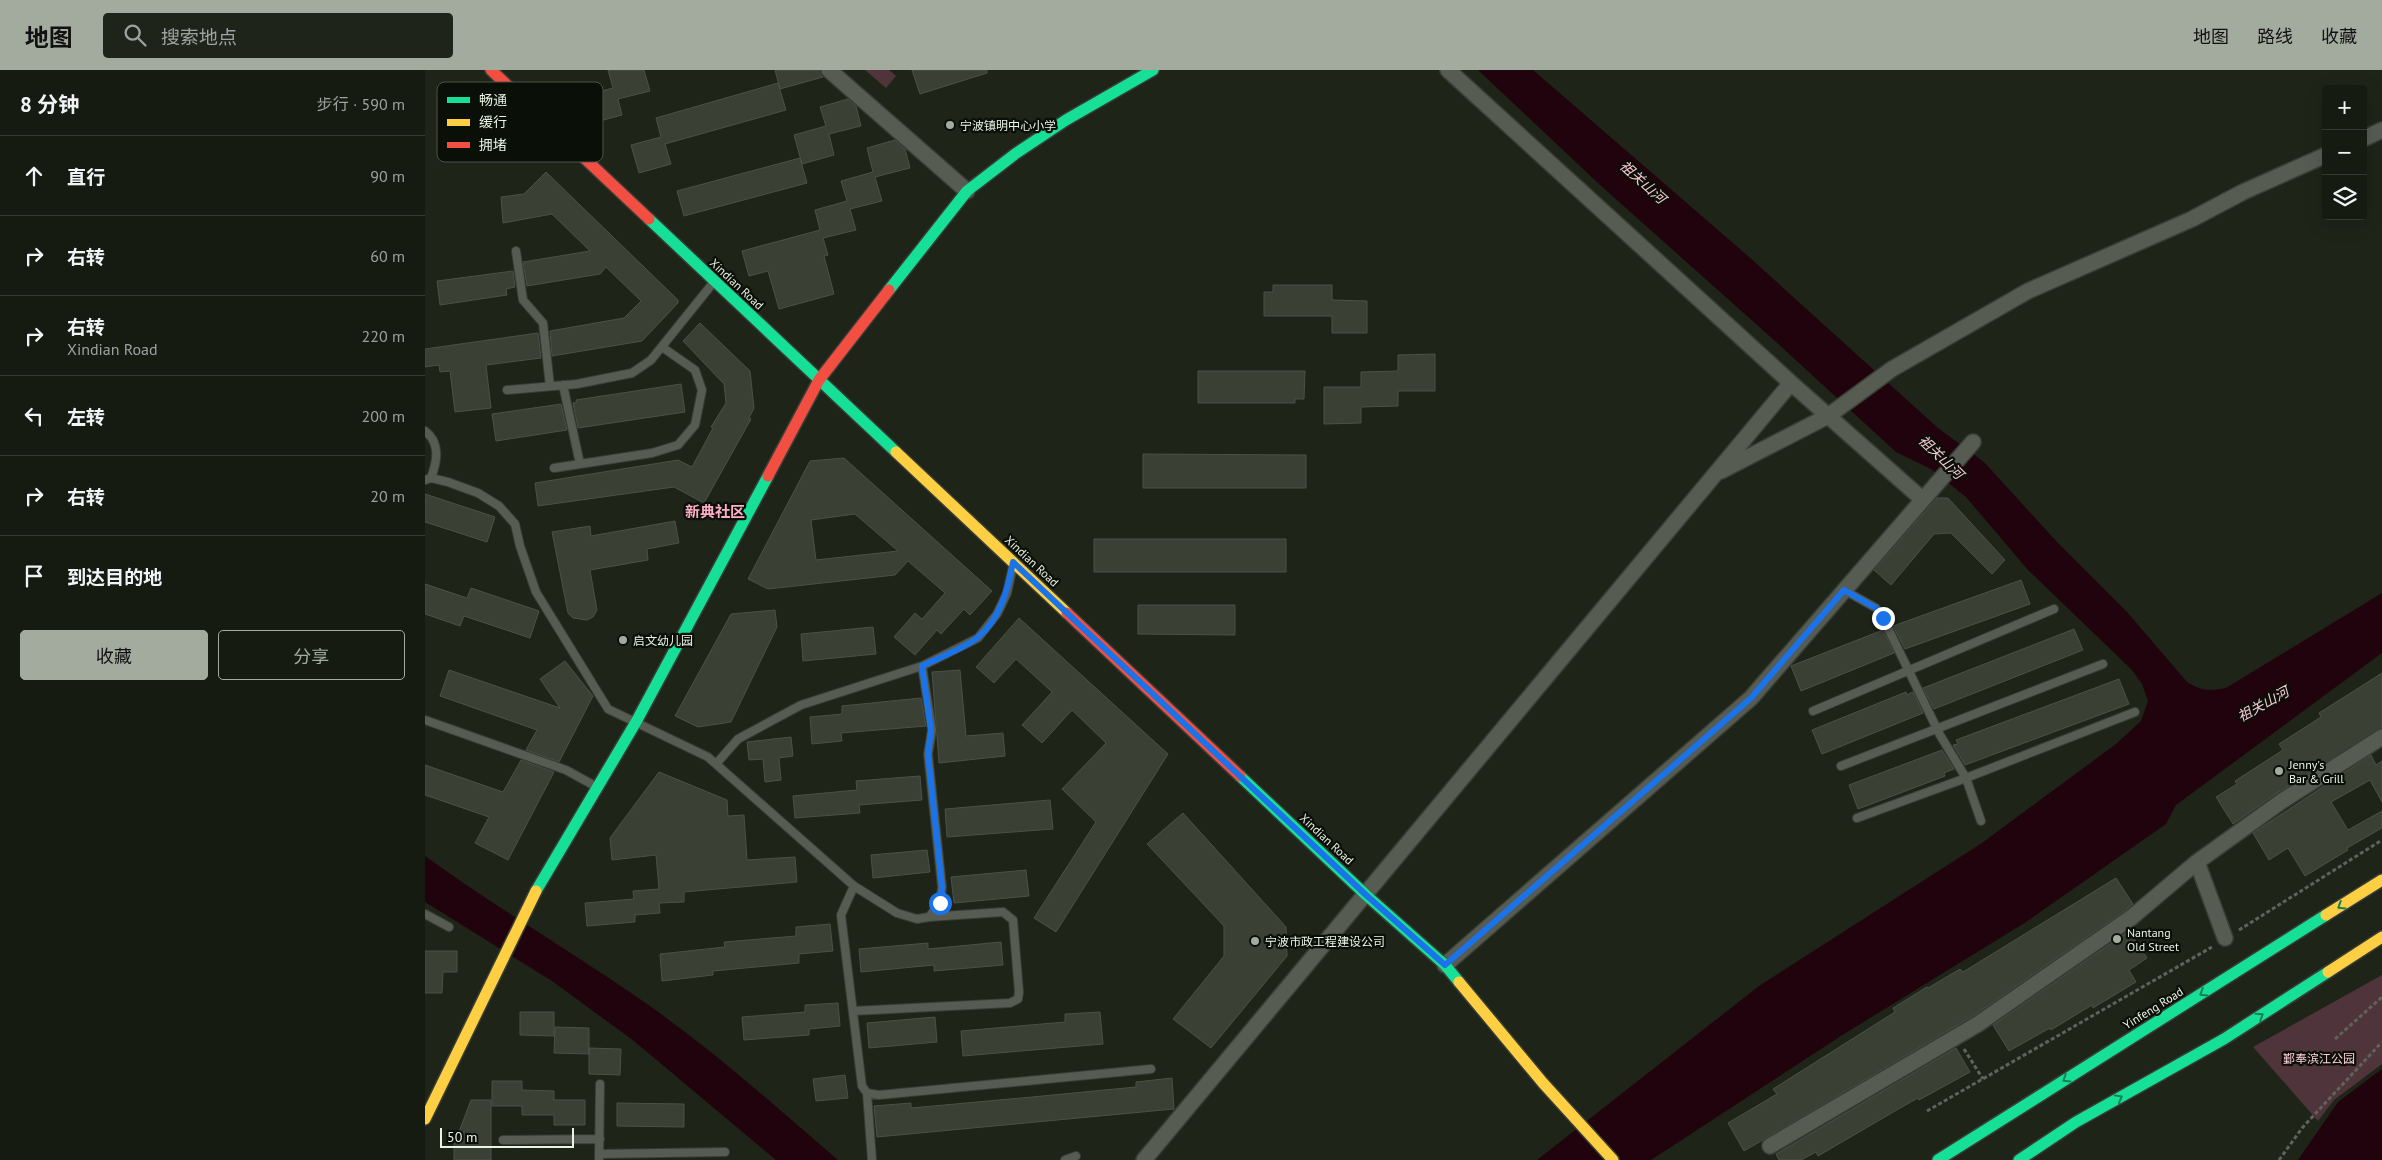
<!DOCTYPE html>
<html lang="zh">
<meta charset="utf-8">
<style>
body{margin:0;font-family:"PT Sans","Noto Sans SC",sans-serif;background:#1f241b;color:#f1f3f6}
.controls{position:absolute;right:15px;top:15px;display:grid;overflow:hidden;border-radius:5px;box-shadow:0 5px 20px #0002}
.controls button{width:45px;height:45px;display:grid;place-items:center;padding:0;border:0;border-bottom:1px solid #353932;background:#161b12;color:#f1f3f6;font:25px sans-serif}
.scale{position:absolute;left:15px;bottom:12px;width:134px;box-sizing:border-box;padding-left:5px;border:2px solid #ebf3e6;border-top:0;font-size:14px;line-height:18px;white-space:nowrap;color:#ebf3e6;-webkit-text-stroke:4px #0a0f07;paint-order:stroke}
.stop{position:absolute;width:15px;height:15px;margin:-11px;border:4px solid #1a73e8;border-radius:50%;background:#fff}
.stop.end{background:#1a73e8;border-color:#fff;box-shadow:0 1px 5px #0008}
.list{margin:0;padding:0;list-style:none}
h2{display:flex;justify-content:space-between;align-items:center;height:65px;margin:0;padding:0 20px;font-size:21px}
h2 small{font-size:16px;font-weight:400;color:#9ea19f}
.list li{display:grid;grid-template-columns:32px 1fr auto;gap:15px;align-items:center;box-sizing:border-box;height:80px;padding:0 20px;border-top:1px solid #353932}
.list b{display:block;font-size:19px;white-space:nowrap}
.list p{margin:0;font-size:16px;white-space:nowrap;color:#9ea19f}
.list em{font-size:16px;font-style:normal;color:#9ea19f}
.actions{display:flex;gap:10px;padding:15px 20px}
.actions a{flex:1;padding:11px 0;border:1px solid #a3ab9e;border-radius:5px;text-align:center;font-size:18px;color:#a3ab9e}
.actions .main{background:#a3ab9e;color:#111}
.icon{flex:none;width:28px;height:28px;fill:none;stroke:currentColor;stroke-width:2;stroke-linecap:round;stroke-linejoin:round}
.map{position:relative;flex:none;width:1957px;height:1090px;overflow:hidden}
header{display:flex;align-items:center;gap:30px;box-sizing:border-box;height:70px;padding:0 25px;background:#a3ab9e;color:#111}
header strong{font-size:24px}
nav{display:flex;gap:28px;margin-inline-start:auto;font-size:18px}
.search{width:350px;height:45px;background:#1f241b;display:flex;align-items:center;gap:12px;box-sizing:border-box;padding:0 18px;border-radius:5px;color:#9ea19f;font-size:19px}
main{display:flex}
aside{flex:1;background:#161b12}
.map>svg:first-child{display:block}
.green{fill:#50343b}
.water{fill:#20030d}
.building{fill:#3a4134;stroke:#4b5146;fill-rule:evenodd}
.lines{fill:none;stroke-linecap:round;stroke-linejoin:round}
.lane-casing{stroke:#393e36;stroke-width:10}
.street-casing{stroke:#393e36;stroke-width:18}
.fast-casing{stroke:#393e36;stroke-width:14}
.slow-casing{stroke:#393e36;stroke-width:14}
.jam-casing{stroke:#393e36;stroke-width:14}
.path{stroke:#5f635b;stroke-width:3;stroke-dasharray:4 2.5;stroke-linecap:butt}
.lane{stroke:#575c53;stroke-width:8}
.street{stroke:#575c53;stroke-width:15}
.fast{stroke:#16e098;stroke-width:11}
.slow{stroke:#ffcf43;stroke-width:11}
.jam{stroke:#f24e42;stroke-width:11}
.oneway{stroke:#118257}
.route{stroke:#1a73e8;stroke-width:6}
.poi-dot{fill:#a3ab9e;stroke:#0a0f07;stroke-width:2}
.labels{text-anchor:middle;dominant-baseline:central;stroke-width:4.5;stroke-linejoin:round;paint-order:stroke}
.poi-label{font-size:12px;fill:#ebf3e6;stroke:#0a0f07;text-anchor:start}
.street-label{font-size:12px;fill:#ebf3e6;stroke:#0a0f07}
.park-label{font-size:12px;fill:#ffccdc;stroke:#0a0f07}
.water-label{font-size:14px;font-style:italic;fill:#fcc9d9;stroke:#0a0f07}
.quarter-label{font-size:15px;font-weight:bold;fill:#feadc8;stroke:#0a0f07}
.key{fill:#0a0f07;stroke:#4e534a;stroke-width:1}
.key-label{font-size:14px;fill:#ebf3e6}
</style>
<header>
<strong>地图</strong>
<div class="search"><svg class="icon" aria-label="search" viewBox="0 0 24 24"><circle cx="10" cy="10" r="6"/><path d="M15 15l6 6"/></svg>搜索地点</div>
<nav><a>地图</a><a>路线</a><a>收藏</a></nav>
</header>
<main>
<aside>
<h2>8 分钟<small>步行 · 590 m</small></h2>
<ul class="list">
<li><svg class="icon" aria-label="ahead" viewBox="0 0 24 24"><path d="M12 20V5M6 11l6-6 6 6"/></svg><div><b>直行</b></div><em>90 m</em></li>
<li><svg class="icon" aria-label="right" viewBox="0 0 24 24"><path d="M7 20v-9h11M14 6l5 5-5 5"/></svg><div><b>右转</b></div><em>60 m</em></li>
<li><svg class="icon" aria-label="right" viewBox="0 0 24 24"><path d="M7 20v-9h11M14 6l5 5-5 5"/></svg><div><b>右转</b><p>Xindian Road</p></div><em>220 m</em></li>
<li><svg class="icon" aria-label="left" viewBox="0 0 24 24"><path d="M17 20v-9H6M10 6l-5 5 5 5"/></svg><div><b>左转</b></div><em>200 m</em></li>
<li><svg class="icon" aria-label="right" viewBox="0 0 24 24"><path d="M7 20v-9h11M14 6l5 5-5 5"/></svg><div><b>右转</b></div><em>20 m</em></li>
<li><svg class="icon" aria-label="arrive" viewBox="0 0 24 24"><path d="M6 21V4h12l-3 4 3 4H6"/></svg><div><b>到达目的地</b></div></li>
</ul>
<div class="actions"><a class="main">收藏</a><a>分享</a></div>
</aside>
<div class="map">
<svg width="1957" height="1090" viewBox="0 0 1957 1090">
<rect width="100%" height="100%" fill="#1e2418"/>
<path class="green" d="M440,0H464L471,6L461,18Z
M1957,905V994L1909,1030L1893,1051L1828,977Z"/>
<path class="water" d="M1053,0H1108L1323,186L1513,358L1559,392L1632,472L1702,542L1762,612C1776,621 1785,621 1801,618L1957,523V583L1751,735L1741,754L1601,852L1419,964L1226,1090H1112L1334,916L1557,773L1691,674L1716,651L1723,631L1717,614L1707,600L1603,500L1541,427L1506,399L1471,382L1350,271L1174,114Z
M0,786C68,835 140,878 209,925C281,974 347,1033 413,1090H351L209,971L127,911L0,832Z
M1957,999V1090H1873L1913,1032Z"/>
<path class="building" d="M183,0H219L225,21L193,29L197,45L164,54L157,26L188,18Z
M350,0H395L398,7L355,19Z
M487,0H562V3L495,24Z
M353,13L361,40L240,74L246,94L214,103L206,75L236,67L231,48Z
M423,29L431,36L436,56L404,64L409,85L377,94L369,65L401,56L395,37Z
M470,70L480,79L485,98L450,107L457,131L425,139L431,160L398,168L403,185L399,186L409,224L354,239L343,201L324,206L317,181L395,160L390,140L422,131L416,111L448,102L442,78Z
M375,88L382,113L259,146L252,121Z
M121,102L253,230V233L217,271L127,286L125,261L199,248L216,231L181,197L175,204L102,216L98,192L165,181L127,144L78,153L76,127L99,124Z
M88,201L90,217L81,219L82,225L15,235L12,211Z
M848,215H907V230L942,231V263H907V246H839V222H848Z
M275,253L325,301L329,338L324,348L326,349L279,433L249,417L113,436L110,413L253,390L267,397L288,358L286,357L301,333L299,314L258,271Z
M113,263L116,288L61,295L66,338L30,342L25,301L15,302L14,295L0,297V279Z
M1010,284V321H973V336L936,337V353L899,354V317H936V302L973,301V285Z
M773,301H880L879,329H870V333H773Z
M256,314L260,342L153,358L148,333L152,332L151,330Z
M136,334L142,360L71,371L67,344Z
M718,384L881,385V418H718Z
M419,388L567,521L545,545L539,539L516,564L512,560L490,585L469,567L490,543L497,549L520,523L483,491L470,505L343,519L323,509L385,391ZM430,444L473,481L391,490L386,450Z
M0,424L70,447L62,472L0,452Z
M1512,428H1523L1580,490L1567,504L1526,463L1509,464L1466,515L1449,500Z
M250,451L254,473L222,479L223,490L165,500L172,540L168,547L162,550L148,548L143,543L127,462L165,456L166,466Z
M669,469H861V502H669Z
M1596,510L1605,534L1480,579L1468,556Z
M0,514L42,528L46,518L114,541L105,568L39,546L35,556L0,544Z
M713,535H810V565L713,564Z
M350,540L352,557L306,652L273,657L250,646L306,544Z
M594,548L743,684L631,862L609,848L671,752L637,719L681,673L647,640L617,673L597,655L627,622L591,589L569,613L551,597Z
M448,557L451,584L378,591L376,564Z
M1649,559L1658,580L1509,639L1498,618Z
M1458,560L1469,583L1376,621L1366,596Z
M140,591L168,626L134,692L101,680L112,660L15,626L24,600L135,638L115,609Z
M535,600L541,666L578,663L580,686L514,693L507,602Z
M1957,603V658L1852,723L1808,754L1791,727L1812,714L1810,711L1858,680L1854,674L1896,647L1894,643Z
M1694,609L1704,634L1540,695L1528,675L1533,674L1531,670Z
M1481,622L1482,625L1488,622L1498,643L1397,684L1387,660Z
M496,628L501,656L416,663L417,671L387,674L385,647L417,644V636Z
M366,667L368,686L354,688L356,710L340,712L338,689L324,690L322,672Z
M1517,680L1529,699L1519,703L1520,706L1433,739L1424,715Z
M1946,685L1951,695L1957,691V732L1945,710L1906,732L1923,760L1957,741V758L1922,778L1923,780L1880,806L1863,778L1844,790L1828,763Z
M96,690L129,702L83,790L50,773L64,747L0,725V695L78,722Z
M234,702L302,730L303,746L319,745L322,790L370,787L372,812L259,822V832L234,833L235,843L210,845V852L162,856L160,833L209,829L208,821L234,819L231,785L187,790L185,768Z
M495,706L497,730L434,735L435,743L370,748L368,726L432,720L431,711Z
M625,730L628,759L522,767L520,739Z
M758,743L861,857L862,886L786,978L748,949L799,886V856L722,774Z
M502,780L505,802L448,808L446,785Z
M601,800L604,826L529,833L526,807Z
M1691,808L1708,834L1701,840L1548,946L1319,1081L1303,1053L1352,1024L1348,1019L1470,942L1468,938L1502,917L1503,918L1535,899L1538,902Z
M405,854L408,881L374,884V893L288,901V905L237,911L235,884L300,877L299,872L371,866V857Z
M1704,861L1722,888L1704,900L1711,912L1668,938L1667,935L1626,960L1625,958L1584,981L1568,955Z
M576,872L578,895L509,901V895L436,902L434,879L503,873V879Z
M0,881H32V902H18L17,923H0Z
M413,933L415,956L384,959V965L319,970L317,947L380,942V935Z
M95,942H129V966L95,965Z
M675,942L678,974L538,986L536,961L640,952V944Z
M510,947L512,972L444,978L442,953Z
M130,957L164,958V984L129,983Z
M164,978L196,979L195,1005L164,1004Z
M1531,978L1545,1002L1494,1030L1493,1028L1470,1041L1393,1086L1391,1082L1376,1090H1354L1351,1084Z
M420,1005L423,1028L391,1031L388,1009Z
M747,1008L749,1039L452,1067L449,1036L486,1033V1038L607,1027L711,1017V1012Z
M67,1011H97V1020L129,1021V1030H160V1055H129V1045H97V1036H67Z
M46,1030H66V1090H29V1075Z
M192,1033L259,1034V1057L192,1056Z"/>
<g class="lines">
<defs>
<path id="lane" d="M91,181L98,230L118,253L125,316
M138,315L155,394
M82,320L152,314L207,303L226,290L288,213
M0,361C16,373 12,392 6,408
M129,398L227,383L253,375L270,355L277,320L270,300L237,277
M0,410L6,408L23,412L53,423L74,436L90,454L95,476L111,522L183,639L283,687L429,816L472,843L492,849L504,847L515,833L517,817L503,684L507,660L497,596
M1419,520L1451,538L1458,548L1515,665L1541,708L1556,751
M1388,641L1629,539
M0,650L141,700L170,716
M291,694L313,669L376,635L497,596L553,568L572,544L582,523L588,496
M1416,696L1678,594
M1432,748L1541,708L1710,642
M429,816L416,845L437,1016L442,1023L454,1025L726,999
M0,844L24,857
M428,941L585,933L593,929L594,922L588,850L578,842L504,847
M442,1023L447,1090
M78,1070L175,1069
M174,1084L300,1082
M174,1090L175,1014
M640,1090L651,1086"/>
<path id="street" d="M404,0L542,121
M1023,0L1366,313
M1938,69L1957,60
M1296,401L1403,346L1467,299L1603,221L1767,149L1818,122L1901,85
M1772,792L1800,868
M1020,895L1326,628L1548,372
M1345,1076L1553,954L1707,847L1772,792L1857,731L1957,667
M719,1090L1366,313L1497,429"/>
<path id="fast" d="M224,149L471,382
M464,220L542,121L590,84L641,50L728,0
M815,706L941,825L1020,895L1034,912
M111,821L211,652L343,406
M1513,1090L1901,845
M1594,1090L1651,1052L1799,969L1903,902"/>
<path id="slow" d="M471,382L642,543
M1901,845L1957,810
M1903,902L1957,867
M1034,912L1118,1013L1188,1090
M0,1049L111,821"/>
<path id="jam" d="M66,0L224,149
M343,406L394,310L464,220
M642,543L815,706"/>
</defs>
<use href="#lane" class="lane-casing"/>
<use href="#street" class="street-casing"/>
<use href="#fast" class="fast-casing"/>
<use href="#slow" class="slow-casing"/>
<use href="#jam" class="jam-casing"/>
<path class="path" d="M1814,860L1957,770
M1910,969L1957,927
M1539,979L1558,1009
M1502,1041L1787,877
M1854,1090L1878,1057L1957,972"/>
<use href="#lane" class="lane"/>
<use href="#street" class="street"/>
<use href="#fast" class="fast"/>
<use href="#slow" class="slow"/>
<use href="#jam" class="jam"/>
</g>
<defs><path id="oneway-chevron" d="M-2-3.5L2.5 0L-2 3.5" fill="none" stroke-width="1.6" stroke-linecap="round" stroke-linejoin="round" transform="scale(1.25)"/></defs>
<g class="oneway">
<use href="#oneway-chevron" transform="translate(1916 836) rotate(148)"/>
<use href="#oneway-chevron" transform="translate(1778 923) rotate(148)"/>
<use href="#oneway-chevron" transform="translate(1835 946) rotate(-33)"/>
<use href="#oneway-chevron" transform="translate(1641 1009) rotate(148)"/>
<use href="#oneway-chevron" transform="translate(1694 1028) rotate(-29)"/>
</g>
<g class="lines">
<path class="route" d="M515,833L517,817L503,684L506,660L497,596C513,588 538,579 552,568C575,550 583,519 588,492L941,825L1020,895L1326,628L1419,520L1451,538L1458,548"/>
</g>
<g class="poi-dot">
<circle cx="525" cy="55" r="5"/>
<circle cx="198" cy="570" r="5"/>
<circle cx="1854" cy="701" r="5"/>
<circle cx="1692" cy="869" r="5"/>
<circle cx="830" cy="871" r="5"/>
</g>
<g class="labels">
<g class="poi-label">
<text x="535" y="55">宁波镇明中心小学</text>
<text x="208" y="570">启文幼儿园</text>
<text x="1864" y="694">Jenny's<tspan x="1864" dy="14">Bar &amp; Grill</tspan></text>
<text x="1702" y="862">Nantang<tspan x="1702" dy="14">Old Street</tspan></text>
<text x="840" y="871">宁波市政工程建设公司</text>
</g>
<g class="street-label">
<text transform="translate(312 214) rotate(43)">Xindian Road</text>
<text transform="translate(607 491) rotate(43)">Xindian Road</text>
<text transform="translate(902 769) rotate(43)">Xindian Road</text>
<text transform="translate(1728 938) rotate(-32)">Yinfeng Road</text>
</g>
<g class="park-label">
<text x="1894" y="988">鄞奉滨江公园</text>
</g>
<g class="water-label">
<text transform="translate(1218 112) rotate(42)">祖关山河</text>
<text transform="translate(1516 387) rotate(44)">祖关山河</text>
<text transform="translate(1838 634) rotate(-29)">祖关山河</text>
</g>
<g class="quarter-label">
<text x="290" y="441">新典社区</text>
</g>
</g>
<rect x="12" y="12" width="166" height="80" rx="8" class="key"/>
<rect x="22" y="27" width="23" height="6" fill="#16e098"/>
<rect x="22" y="49" width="23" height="7" fill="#ffcf43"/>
<rect x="22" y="72" width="23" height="6" fill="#f24e42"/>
<g class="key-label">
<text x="54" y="35">畅通</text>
<text x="54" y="57">缓行</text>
<text x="54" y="80">拥堵</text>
</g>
</svg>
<div class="controls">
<button>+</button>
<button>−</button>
<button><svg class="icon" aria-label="layers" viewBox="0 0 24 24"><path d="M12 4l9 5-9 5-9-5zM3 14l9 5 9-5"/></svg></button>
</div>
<div class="scale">50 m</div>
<div class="stop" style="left:515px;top:833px"></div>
<div class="stop end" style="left:1458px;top:548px"></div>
</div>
</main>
